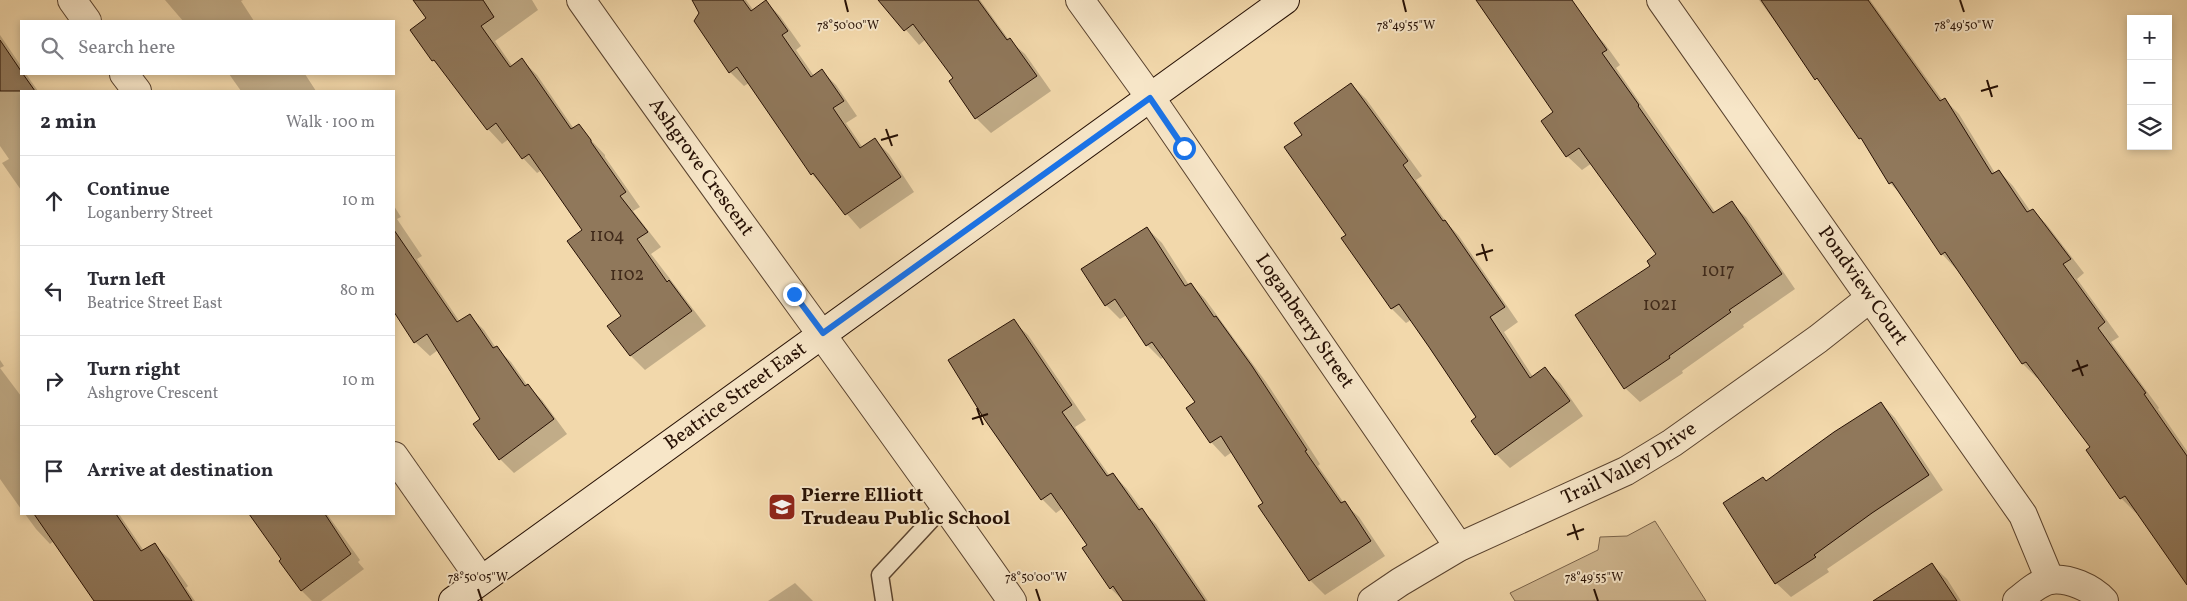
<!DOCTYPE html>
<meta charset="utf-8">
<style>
body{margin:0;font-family:Vollkorn,serif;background:#f2f2f3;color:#2b2b33}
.controls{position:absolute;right:15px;top:15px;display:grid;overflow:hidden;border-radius:0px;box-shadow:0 2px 8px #0003}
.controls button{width:45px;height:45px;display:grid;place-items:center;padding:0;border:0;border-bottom:1px solid #e1e1e2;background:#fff;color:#2b2b33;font:25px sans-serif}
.stop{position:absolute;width:15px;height:15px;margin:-11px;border:4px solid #1a73e8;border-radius:50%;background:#fff}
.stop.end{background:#1a73e8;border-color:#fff;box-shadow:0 1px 5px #0008}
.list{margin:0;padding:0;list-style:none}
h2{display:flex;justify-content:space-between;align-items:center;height:65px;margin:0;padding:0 20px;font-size:21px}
h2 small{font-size:16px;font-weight:400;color:#7c7c81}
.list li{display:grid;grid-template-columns:32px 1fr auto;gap:15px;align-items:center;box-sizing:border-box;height:90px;padding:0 20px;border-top:1px solid #e1e1e2}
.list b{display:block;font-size:19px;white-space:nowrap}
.list p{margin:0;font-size:16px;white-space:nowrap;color:#7c7c81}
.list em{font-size:16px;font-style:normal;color:#7c7c81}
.icon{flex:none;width:28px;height:28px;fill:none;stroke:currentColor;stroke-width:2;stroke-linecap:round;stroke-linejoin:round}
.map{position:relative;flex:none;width:2187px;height:601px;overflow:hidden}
.search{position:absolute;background:#fff;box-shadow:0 2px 8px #0003;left:20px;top:20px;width:375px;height:55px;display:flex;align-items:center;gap:12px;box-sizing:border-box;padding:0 18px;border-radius:0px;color:#7c7c81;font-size:19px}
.panel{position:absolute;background:#fff;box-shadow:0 2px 8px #0003;left:20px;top:90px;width:375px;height:425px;border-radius:0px}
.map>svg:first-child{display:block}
.green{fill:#cfb68f;stroke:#7a634a}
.shadow{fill:#0003}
.building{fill:#90785b;stroke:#261004}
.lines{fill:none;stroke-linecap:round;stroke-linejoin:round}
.lane-casing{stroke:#59422e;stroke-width:19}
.street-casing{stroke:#59422e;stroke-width:30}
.secondary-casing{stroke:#261004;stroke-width:30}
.lane{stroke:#f7e6c8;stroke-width:16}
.street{stroke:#f7e6c8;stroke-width:28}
.secondary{stroke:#f7e6c8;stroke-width:28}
.route{stroke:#1a73e8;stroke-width:6}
.ticks{fill:none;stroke:#261004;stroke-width:2}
.labels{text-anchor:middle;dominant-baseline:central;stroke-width:4;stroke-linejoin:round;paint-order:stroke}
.number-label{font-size:18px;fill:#402a1a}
.street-label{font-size:20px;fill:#261004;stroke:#f7e6c8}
.poi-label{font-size:20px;font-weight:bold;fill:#261004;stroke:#f7e6c8;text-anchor:start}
.ticks-label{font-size:12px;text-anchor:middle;fill:#261004;stroke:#f7e6c8;stroke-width:4;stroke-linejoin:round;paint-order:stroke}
</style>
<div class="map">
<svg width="2187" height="601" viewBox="0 0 2187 601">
<rect width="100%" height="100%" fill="#f2d8ab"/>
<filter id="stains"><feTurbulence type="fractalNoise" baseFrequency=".004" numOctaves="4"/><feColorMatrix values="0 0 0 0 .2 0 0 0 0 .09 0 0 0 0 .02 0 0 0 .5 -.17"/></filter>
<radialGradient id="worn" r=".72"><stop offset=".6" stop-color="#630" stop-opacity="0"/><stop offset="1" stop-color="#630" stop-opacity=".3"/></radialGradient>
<path class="green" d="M1655,521L1706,601H1515L1510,593L1598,550L1600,537L1627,536Z"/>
<path class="shadow" d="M165,0H243L241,1L254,21H183Z
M415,0H472L475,5L485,0H532L538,10L495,41L513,67L522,60L537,75L574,129L578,126L605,155V157L640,207L633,211L661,247L651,254L706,326L645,370L631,356L609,326L622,316L584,230L542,170L537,173L523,158L509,139L502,144L488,129L445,72L433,60L428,19Z
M693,0H746L754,11L766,2L780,16L801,46L796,50L814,76L822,71L836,85L857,116L846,123L863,148L875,140L889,154L914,192L860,229L812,174L749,83L744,86L730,72Z
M884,0H980L1009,40L1025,54L1051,91L991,133L976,118L950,81L955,79L926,39L919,45L882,2Z
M1478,0H1565L1605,44L1620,65L1616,68L1716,213L1731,203L1746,217L1795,289L1743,325L1744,327L1682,371L1683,373L1640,402L1625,388L1652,266L1658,255L1592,163L1582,170L1567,156L1555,112Z
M1759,0H1870L1943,101L1945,100L1959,114L1995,173L1999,171L2013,186L2031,212L2033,210L2047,225L2084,273L2077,279L2119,337L2111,342L2159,408L2158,409L2187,451V585L2138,512L2136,513L2121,498L2088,451L2092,448L2039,377L2037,378L2023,364L1958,268L1956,269L1942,254L1904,198L1890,183L1865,143Z
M0,35L21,66V74H26L38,91H21V190L2,163L9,159L0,146Z
M229,74H305L316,91H241Z
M1351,84L1366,99L1422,176L1416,180L1448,224L1459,236L1518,322L1504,332L1533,377L1545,369L1560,383L1583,416L1510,468L1496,454L1477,418L1411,320L1406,323L1392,309L1343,238L1347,235L1304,135Z
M394,206L401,217L397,219L422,256L417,259L460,322L470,316L484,330L496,348L511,362L528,386L542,400L567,434L514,473L500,459L482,419L438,350L430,356L415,342L394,311Z
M1147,228L1162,243L1189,285L1191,284L1205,299L1266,382L1320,464L1318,466L1344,503L1359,517L1385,556L1325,595L1310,580L1260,506L1264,503L1232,452L1225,457L1211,442L1197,402L1164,357L1161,359L1147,345L1127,315L1120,319L1106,305Z
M1013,321L1028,335L1086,420L1075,427L1110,476L1113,474L1127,489L1143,511L1156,524L1208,601H1124L1110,588L1089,545L1063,508L1056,513L1042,499Z
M0,360L4,366L0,368Z
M0,368L21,396V509L0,479Z
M1881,403L1895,418L1943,490L1827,569L1829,572L1791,597L1776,583L1766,482Z
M25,514H119L144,551L155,545L169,559L188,586L186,588L195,601H96L54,541L50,544L36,529Z
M250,514H327L360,560L358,562L364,569L321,601H312L302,591L283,560Z
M1932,565L1947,579L1961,601H1876Z
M795,583L813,601H768Z"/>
<path class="building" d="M413,0H483L494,17L481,26L510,67L522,58L571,129L579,124L591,140V142L626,192L620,196L648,232L637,239L667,282L669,280L692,311L630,356L607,326L621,316L567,241L582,230L529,154L522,159L496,123L487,130L434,60L432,61L410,30L426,18Z
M692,0H743L751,11L766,0L788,31L782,35L811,77L822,69L844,101L833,108L860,148L875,138L901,177L845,215L813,173L811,175L737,67L729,73L694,21L699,13Z
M878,0H978L1007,40L1010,38L1037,76L975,119L949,81L953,78L913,24L904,31Z
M1476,0H1572L1607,50L1602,53L1639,105L1638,106L1713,213L1732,201L1782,274L1729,310L1731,312L1669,356L1670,358L1624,389L1575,315L1650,266L1647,261L1656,254L1579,148L1566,157L1541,121L1553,112Z
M1761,0H1868L1940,101L1945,98L1992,174L1999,170L2027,212L2033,209L2071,259L2063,264L2105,322L2098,328L2146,393L2144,394L2187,456V585L2125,496L2120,499L2086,450L2090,447L2026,362L2022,364L1945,252L1941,255L1892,182L1889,184L1861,138L1859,139L1817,78L1815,80Z
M0,40L21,71V74H23L35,91H0Z
M1351,83L1408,161L1403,165L1443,221L1445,220L1505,307L1490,317L1530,378L1545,367L1570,401L1495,455L1471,421L1476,417L1429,347L1399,304L1391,309L1341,238L1346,235L1284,147L1302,135L1294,123Z
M1147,227L1185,286L1191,283L1214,317L1216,316L1252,366L1307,450L1305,451L1341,503L1345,501L1371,541L1309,581L1258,506L1263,503L1221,436L1210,443L1186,408L1195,402L1152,342L1146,346L1115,299L1105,306L1081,269Z
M394,230L457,322L470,314L493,348L497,346L525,386L528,384L554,419L499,460L473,424L480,419L427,334L414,343L394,312Z
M1014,319L1072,405L1062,412L1107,476L1113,473L1139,510L1142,508L1205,601H1123L1113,586L1110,589L1082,548L1087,545L1051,493L1041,500L985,420L948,360Z
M1881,402L1929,475L1872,513L1814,555L1816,557L1775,584L1723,503L1763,477L1766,481L1834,432Z
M34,514H116L141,551L155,543L192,601H94Z
M249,514H325L351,554L301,591L279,561L281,559Z
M1932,563L1957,601H1873Z"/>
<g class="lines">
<defs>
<path id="lane" d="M884,601L880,575L945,505"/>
<g id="street">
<path d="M72,0L87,21"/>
<path id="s1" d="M581,0C723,202 871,399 1012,601"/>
<path id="s2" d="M1080,0L1150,97L1459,547"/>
<path id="s3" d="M1661,0L2023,515L2050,580"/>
<path d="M124,74L137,91"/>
<path d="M394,456L481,580"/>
<path id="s4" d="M1372,601L1400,582L1459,547L1626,471L1672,443L1818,339L1870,298"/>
<path d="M2017,601C2027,593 2038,583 2050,580C2068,577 2092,588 2104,601"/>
</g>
<g id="secondary">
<path id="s5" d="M453,601L1285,0"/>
</g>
</defs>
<use href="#lane" class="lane-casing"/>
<use href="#street" class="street-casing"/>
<use href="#secondary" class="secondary-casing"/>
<use href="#lane" class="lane"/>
<use href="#street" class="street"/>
<use href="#secondary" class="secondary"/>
</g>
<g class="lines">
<path class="route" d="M794,294L823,333L1150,98L1184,148"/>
</g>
<path class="ticks" d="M845,0L848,12M1403,0L1406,12M1960,0L1964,12M1987,80L1992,97M1981,91L1998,86M886,129L892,146M881,140L898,135M1482,244L1487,261M1476,255L1493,250M2077,360L2083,376M2072,371L2088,365M977,408L983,425M972,419L988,414M1573,524L1578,540M1567,535L1584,529M478,589L482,601M1036,589L1040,601M1594,589L1598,601"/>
<defs>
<symbol id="school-square" viewBox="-11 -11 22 22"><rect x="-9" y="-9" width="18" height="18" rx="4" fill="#8f2418" stroke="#f7e6c8"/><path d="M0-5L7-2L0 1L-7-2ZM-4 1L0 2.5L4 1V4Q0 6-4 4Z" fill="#fff"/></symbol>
</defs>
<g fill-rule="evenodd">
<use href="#school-square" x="766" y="491" width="32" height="32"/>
</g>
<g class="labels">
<g class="number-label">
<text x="607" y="236">1104</text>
<text x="1718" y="271">1017</text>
<text x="627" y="275">1102</text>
<text x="1660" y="305">1021</text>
</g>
<g class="street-label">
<text stroke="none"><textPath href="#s1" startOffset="206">Ashgrove Crescent</textPath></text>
<text stroke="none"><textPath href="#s3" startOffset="350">Pondview Court</textPath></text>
<text stroke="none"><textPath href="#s2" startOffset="392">Loganberry Street</textPath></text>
<text stroke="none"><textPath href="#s5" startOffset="349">Beatrice Street East</textPath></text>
<text stroke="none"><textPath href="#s4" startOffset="292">Trail Valley Drive</textPath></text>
</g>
<g class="poi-label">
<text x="801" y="496">Pierre Elliott<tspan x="801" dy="23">Trudeau Public School</tspan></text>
</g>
</g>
<g class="ticks-label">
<text x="848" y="29">78°50'00"W</text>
<text x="1406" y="29">78°49'55"W</text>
<text x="1964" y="29">78°49'50"W</text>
<text x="478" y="581">78°50'05"W</text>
<text x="1036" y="581">78°50'00"W</text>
<text x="1594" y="581">78°49'55"W</text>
</g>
<rect width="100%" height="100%" filter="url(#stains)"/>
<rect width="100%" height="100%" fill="url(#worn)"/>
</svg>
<div class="controls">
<button>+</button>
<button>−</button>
<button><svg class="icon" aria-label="layers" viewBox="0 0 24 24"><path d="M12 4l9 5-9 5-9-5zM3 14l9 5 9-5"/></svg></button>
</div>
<div class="stop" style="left:1184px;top:148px"></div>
<div class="stop end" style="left:794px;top:294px"></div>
<div class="search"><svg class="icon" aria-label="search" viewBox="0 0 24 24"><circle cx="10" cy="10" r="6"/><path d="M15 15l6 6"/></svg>Search here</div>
<section class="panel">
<h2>2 min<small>Walk · 100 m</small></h2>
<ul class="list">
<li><svg class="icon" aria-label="ahead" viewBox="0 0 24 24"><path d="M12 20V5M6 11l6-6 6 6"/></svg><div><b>Continue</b><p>Loganberry Street</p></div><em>10 m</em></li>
<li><svg class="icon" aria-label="left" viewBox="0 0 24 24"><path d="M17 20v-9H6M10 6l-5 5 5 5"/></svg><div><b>Turn left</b><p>Beatrice Street East</p></div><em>80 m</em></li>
<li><svg class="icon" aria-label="right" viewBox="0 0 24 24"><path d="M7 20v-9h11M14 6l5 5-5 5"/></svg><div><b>Turn right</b><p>Ashgrove Crescent</p></div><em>10 m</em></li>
<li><svg class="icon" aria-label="arrive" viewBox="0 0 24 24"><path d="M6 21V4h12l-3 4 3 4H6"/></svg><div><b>Arrive at destination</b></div></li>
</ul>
</section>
</div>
